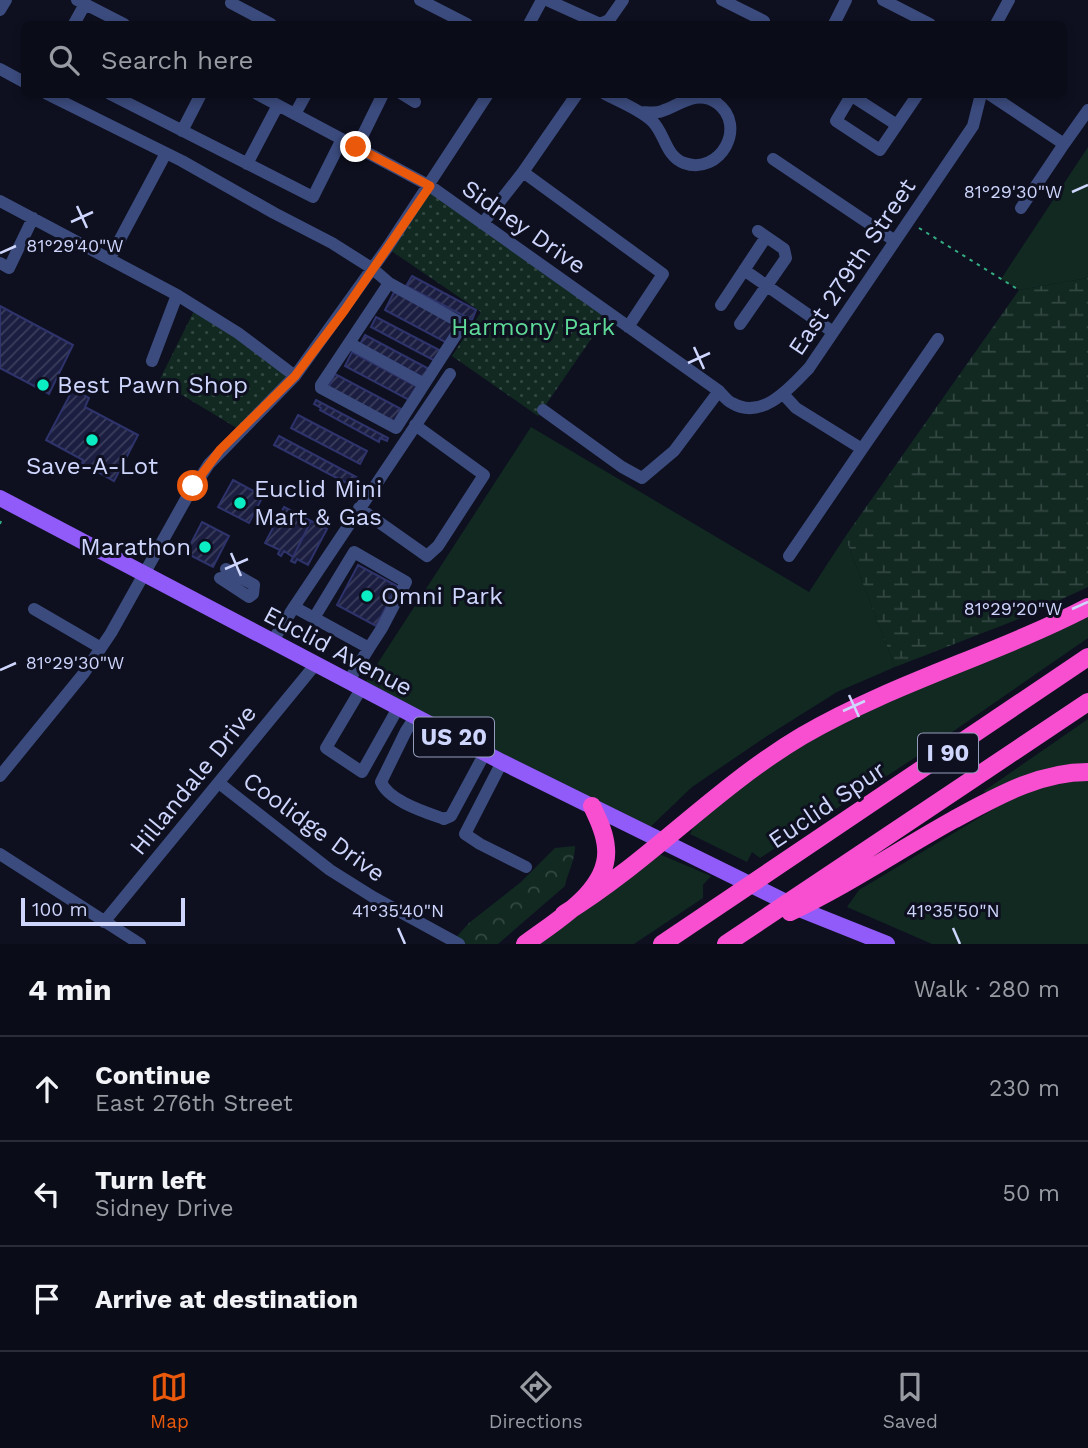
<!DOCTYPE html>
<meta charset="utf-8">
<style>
body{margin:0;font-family:"Work Sans",sans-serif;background:#181a25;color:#f1f3f6}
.scale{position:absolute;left:21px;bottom:18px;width:164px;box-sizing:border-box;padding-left:7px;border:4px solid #cfd6fd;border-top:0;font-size:19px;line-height:24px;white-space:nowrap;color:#cfd6fd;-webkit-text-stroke:5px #0e1020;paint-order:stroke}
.stop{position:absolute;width:21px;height:21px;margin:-16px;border:5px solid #ea580c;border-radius:50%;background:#fff}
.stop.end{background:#ea580c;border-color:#fff;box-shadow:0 2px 7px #0008}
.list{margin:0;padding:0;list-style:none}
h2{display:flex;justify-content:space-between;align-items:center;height:91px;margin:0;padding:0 28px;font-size:30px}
h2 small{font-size:23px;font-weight:400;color:#999ba2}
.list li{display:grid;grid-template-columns:46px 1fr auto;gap:21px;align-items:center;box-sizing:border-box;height:105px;padding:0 28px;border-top:2px solid #2a2c37}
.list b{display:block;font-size:26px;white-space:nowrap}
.list p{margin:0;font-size:23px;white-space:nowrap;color:#999ba2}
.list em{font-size:23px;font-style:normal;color:#999ba2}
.icon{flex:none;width:38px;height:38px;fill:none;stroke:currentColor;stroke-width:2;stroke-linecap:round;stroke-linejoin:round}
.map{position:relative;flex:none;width:1088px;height:944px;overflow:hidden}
.search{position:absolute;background:#0a0c18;box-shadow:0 4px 10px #0003;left:21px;right:21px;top:21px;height:77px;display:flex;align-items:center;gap:18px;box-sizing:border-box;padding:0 24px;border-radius:10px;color:#999ba2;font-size:26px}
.sheet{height:406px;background:#0a0c18}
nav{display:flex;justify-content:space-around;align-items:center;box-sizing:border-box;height:98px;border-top:2px solid #2a2c37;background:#0a0c18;font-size:19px;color:#999ba2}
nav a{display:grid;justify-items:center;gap:4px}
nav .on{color:#ea580c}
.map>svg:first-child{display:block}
.grass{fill:#112921}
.forest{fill:url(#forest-crowns)}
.wetland{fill:url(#wetland-marsh)}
.park{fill:url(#park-dots)}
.building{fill:url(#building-hatch);stroke:#2e336b;stroke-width:2}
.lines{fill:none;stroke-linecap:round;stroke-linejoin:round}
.path{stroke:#33ac82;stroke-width:2;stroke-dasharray:3.5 5;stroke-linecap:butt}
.minor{stroke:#3b4b7d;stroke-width:12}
.major{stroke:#905bf8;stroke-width:16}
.highway{stroke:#f74fd0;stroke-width:18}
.route{stroke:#ea580c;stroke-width:9}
.ticks{fill:none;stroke:#cfd6fd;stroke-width:2.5}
.poi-dot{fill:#0bedc3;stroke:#0e1020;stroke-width:2.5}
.labels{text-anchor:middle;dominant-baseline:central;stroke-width:6;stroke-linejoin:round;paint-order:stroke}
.shield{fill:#0e1020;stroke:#959bbb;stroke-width:2}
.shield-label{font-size:23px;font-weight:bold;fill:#cfd6fd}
.street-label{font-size:24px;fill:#cfd6fd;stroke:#0e1020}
.park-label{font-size:24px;fill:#5ed997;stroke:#0e1020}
.poi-label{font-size:24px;fill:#cfd6fd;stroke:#0e1020;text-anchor:start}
.ticks-label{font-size:18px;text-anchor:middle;fill:#cfd6fd;stroke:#0e1020;stroke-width:6;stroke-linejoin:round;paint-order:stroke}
</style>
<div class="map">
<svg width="1088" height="944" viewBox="0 0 1088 944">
<defs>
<pattern id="forest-crowns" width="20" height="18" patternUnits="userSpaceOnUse" patternTransform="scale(1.75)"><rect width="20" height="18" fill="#112921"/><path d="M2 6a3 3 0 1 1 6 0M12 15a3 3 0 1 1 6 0" fill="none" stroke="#334742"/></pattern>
<pattern id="wetland-marsh" width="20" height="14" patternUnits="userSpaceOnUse" patternTransform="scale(1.75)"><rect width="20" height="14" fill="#112921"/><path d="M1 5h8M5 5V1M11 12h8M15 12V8" fill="none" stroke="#334742"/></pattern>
<pattern id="park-dots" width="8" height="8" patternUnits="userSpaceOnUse" patternTransform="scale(1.75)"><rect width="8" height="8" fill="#112921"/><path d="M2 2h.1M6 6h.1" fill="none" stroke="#334742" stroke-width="1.8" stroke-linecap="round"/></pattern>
<pattern id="building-hatch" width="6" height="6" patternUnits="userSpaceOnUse" patternTransform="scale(1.75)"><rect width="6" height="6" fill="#1b1e40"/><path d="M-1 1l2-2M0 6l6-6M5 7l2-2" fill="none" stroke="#3b3e5c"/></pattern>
</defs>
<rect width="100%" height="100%" fill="#0e1020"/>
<path class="grass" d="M1088,147V278L1019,290L1001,279Z
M531,427L809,592L845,537L895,667L837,692L767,736L692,787L645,832L361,689Z
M1088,612V638L916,757L760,858L752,852L747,862L690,834L694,825L742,786L800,746L861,714Z
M1088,719V768L989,796L984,791Z
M1088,779V944H932L847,907L859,890L1007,801L1042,787Z
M659,854L711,876L703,885V898L634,944H538Z"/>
<path class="forest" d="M575,846C575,861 568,871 565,886L498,944H450L469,923L521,882L555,848Z"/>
<path class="wetland" d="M1088,278V587L1021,618L895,667L845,537L1019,290Z"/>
<path class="park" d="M430,186L609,313L538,416L452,356L481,312L387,248Z
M196,307L295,376L240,430L159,381Z"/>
<path class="building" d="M412,276L476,310L472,320L406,286Z
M394,292L457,325L447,343L385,310Z
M0,306L73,345L49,394L0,368Z
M376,317L441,351L435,361L371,327Z
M365,335L429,369L424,378L360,344Z
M352,352L418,387L411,401L345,366Z
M335,374L401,409L394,423L328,388Z
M73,389L89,398L85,407L138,435L114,481L82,463L83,460L46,440Z
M316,400L388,438L387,441L380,438L379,442L320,410L321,408L314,404Z
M298,415L367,451L360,464L291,428Z
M279,436L360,479L356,488L274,445Z
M233,480L263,496L249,523L218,507Z
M284,507L311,521L293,557L284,551L281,556L278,554L280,550L265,543Z
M311,521L327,529L308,565L297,559L295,563L291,561Z
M202,522L229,536L213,567L186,553Z
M358,565L397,586L376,626L337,605Z"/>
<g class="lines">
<path class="path" d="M919,228L1019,290
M0,524L1,521"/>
<path class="minor" d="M77,0L124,24
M420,0L467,24
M547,0L600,24L609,20L623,0
M722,0L764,21
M883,0L930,24
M231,3L271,24
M0,10L6,0
M74,24L85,4
M529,24L542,0
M834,24L846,0
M996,24L1009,0
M0,69L24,82
M47,94L182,161L274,213L332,243L373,269L389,283L463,324L396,428L321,388V385L389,283
M110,94L313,197L342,139
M257,94L430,186L719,391C723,395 727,401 732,403C762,421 791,387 809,368L973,126L981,94
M402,94L415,102
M577,94L523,172L663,274L628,327
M605,94C620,102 639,109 652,121C665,133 665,156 684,163C720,176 748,126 717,103C697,89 680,105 662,111C655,114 647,112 640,112
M852,94L836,121L880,150L918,94
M989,94L1064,144L1088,110
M852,96L897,125
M295,114L306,94
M182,131L201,94
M357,147L383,94
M773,159L895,241
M247,164L278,105
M0,201L177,295L238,333L295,376
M1021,208L1064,144
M483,223L523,172
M110,258L166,153
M0,263L9,268L33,218
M744,270L833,332
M721,305L766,237
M740,324L786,258L784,249L758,231
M349,343L424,384
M152,361L177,295
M784,395L796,408L862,449L789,556
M543,410L622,467L642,478L674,451L719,391
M862,449L938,339
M359,508L427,556L438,546L484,475L415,425
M220,578L249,597L253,594L254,585L226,569
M294,607L450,374
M34,609L101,648
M314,618L354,552L406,582L382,628L369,648
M272,642L294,607L369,648L348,682
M361,689L326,748L362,772L398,708
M415,717L406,731L381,782C389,801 425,812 444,819L451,816L485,753
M502,762L465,834L480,844L526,867
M0,776L84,673L111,633L186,499L209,464L295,376L387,248L488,94
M219,783L330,870L373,897L459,944
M0,854L140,944
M104,922L315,665"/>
<path class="major" d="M0,498L502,762L802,910L887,944"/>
<path class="highway" d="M790,912C846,886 899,850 953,820C996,797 1038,772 1088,772
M564,914C649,862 716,787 802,736C893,683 995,655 1088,607
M525,944C555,921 610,891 606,848C605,833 598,819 592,806
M662,944L1088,657
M726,944L1088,702"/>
</g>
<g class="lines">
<path class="route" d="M193,486L220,450L295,376L344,311L430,186L356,147"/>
</g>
<path class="ticks" d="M1072,192L1088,185M77,206L87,228M71,222L93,212M0,253L16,246M694,347L704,369M688,363L710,353M231,553L241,576M225,569L248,559M1072,609L1088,602M0,670L16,663M849,695L859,717M843,711L865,701M398,928L405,944M953,928L960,944"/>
<g class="poi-dot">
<circle cx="43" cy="385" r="7"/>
<circle cx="92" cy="440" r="7"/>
<circle cx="240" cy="503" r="7"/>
<circle cx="205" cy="547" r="7"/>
<circle cx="367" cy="596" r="7"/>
</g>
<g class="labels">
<g class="shield">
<rect x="414" y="717.5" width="80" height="39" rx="5"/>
<rect x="918" y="733.5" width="60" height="39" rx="5"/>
</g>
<g class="shield-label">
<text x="454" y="737">US 20</text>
<text x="948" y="753">I 90</text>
</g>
<g class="street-label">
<text transform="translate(524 227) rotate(35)">Sidney Drive</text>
<text transform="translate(852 267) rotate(-56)">East 279th Street</text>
<text transform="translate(338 651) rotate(28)">Euclid Avenue</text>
<text transform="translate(193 780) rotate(-51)">Hillandale Drive</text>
<text transform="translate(827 805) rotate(-34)">Euclid Spur</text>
<text transform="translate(314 827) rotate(36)">Coolidge Drive</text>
</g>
<g class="park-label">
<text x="533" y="327">Harmony Park</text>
</g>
<g class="poi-label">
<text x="57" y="385">Best Pawn Shop</text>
<text x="92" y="466" text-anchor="middle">Save-A-Lot</text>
<text x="254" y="489">Euclid Mini<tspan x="254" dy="28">Mart &amp; Gas</tspan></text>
<text x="191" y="547" text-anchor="end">Marathon</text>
<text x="381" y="596">Omni Park</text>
</g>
</g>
<g class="ticks-label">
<text x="1013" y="198">81°29'30"W</text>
<text x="75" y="252">81°29'40"W</text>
<text x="1013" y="615">81°29'20"W</text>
<text x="75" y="669">81°29'30"W</text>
<text x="398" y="917">41°35'40"N</text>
<text x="953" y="917">41°35'50"N</text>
</g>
</svg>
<div class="scale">100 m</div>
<div class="stop" style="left:193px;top:486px"></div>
<div class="stop end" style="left:356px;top:147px"></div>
<div class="search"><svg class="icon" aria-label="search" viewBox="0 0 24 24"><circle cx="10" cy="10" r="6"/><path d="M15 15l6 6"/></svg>Search here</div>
</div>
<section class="sheet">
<h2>4 min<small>Walk · 280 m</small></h2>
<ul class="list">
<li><svg class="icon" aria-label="ahead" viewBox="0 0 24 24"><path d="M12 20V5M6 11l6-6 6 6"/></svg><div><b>Continue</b><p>East 276th Street</p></div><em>230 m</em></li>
<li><svg class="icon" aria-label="left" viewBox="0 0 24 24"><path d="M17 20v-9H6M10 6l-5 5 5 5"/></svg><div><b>Turn left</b><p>Sidney Drive</p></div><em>50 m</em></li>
<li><svg class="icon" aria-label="arrive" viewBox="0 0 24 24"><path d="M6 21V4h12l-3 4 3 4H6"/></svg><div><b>Arrive at destination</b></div></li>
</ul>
</section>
<nav>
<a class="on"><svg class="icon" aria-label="map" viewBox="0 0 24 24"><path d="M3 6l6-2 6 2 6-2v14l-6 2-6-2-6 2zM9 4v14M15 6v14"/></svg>Map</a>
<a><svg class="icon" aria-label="directions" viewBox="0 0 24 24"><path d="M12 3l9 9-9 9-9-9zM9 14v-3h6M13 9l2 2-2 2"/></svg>Directions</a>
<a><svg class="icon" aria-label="saved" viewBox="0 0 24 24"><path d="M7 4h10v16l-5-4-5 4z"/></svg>Saved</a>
</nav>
